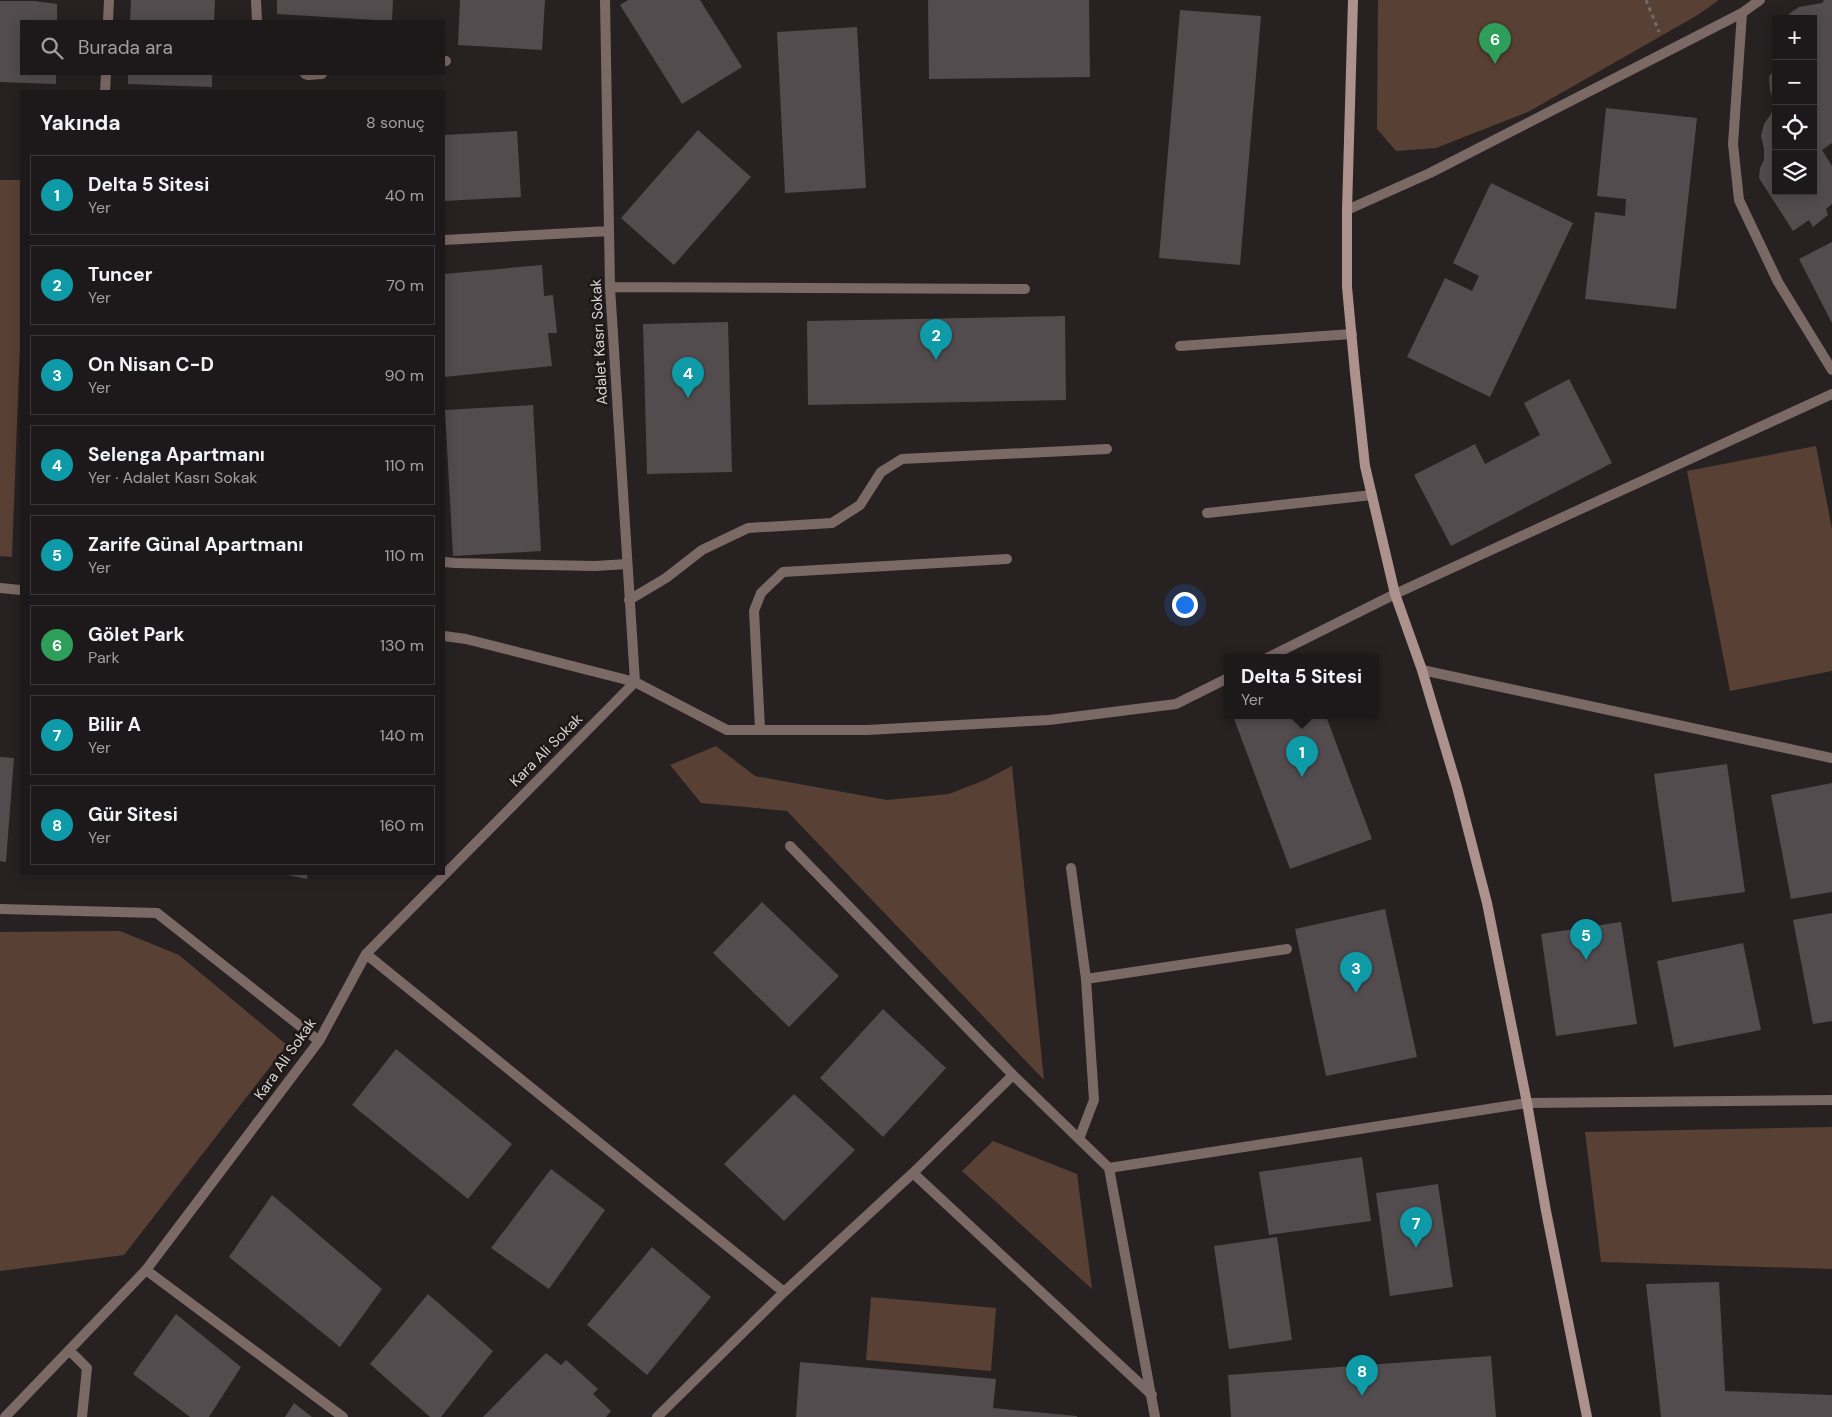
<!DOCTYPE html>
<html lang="tr">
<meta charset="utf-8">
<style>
body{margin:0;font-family:"DM Sans",sans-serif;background:#2a2627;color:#f1f3f6}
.controls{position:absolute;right:15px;top:15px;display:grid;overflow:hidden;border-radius:0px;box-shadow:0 2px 12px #0003}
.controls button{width:45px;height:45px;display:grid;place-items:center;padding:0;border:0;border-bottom:1px solid #3b3839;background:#1d191a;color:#f1f3f6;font:25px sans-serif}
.you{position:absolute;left:1184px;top:604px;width:18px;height:18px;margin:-12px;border:4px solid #fff;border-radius:50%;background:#1a73e8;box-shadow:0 0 0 8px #1a73e833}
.badge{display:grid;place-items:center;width:32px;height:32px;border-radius:50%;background:#d93025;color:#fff;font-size:16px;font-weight:700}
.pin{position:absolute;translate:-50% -41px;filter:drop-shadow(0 1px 2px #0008)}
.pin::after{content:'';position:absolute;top:26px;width:18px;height:15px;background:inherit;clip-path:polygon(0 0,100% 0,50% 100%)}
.popup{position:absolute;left:1224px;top:654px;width:155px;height:65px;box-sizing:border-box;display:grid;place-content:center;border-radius:0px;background:#1d191a;filter:drop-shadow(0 1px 4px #0005);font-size:16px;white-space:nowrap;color:#a0a0a2}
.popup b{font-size:19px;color:#f1f3f6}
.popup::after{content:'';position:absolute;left:50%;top:100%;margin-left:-10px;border:10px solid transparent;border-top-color:#1d191a}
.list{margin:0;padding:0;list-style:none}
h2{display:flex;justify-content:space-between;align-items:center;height:65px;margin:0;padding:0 20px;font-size:21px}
h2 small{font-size:16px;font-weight:400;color:#a0a0a2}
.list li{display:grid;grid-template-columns:32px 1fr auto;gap:15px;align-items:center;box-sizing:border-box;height:80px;margin:0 10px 10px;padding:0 10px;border:1px solid #3b3839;border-radius:0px}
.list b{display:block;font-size:19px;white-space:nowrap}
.list p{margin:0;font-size:16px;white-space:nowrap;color:#a0a0a2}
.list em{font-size:16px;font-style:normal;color:#a0a0a2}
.icon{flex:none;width:28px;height:28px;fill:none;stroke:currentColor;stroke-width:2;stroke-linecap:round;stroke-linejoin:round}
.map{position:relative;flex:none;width:1832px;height:1417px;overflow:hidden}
.search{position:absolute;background:#1d191a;box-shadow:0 2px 12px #0003;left:20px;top:20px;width:425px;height:55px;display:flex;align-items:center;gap:12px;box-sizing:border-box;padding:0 18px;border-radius:0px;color:#a0a0a2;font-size:19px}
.panel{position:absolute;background:#1d191a;box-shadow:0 2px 12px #0003;left:20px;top:90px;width:425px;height:785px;border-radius:0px}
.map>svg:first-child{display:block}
.green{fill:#594034}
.building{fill:#524c4f}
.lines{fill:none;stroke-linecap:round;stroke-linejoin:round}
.path{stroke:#706b6c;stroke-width:3;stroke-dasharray:4 4;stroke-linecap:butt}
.service{stroke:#7b6966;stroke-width:10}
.minor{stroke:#7b6966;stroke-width:10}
.secondary{stroke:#ad918c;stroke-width:10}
.labels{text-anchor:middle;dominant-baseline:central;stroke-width:5;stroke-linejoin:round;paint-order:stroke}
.street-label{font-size:15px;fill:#d8d4d5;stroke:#1d1718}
</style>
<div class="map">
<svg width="1832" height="1417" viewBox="0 0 1832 1417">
<rect width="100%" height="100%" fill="#272122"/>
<path class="green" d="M1378,0H1719L1696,16L1528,112L1436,148L1396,151L1377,129Z
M0,180H21V318L12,557L0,556Z
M1816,446L1832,529V671L1730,691L1687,471Z
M716,746L755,776L887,800L949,794L985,780L1012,766L1044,1080L787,811L701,803L670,765Z
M120,931L179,955L287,1045L124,1255L0,1271V932Z
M1832,1127V1269L1601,1262L1585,1132Z
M993,1141L1077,1174L1092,1289L962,1171Z
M871,1297L996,1308L991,1371L866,1360Z"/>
<path class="building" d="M131,0H215L214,21H130Z
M277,0H393L392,21L277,14Z
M460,0H545L542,50L458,45Z
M628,0H700L742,67L682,104L620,5Z
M928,0H1089L1090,77L929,79Z
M1824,0H1832V143L1822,150L1832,166V204L1826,209L1828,215L1813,227L1809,220L1793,231L1759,178L1760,168L1764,160V149L1761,136L1764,124L1771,114L1774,102L1770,90L1769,77L1776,66V191H1813V19H1787L1790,13L1799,7L1822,3Z
M0,1H34L57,4V21H21V74H56V84L0,82Z
M1180,10L1261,16L1240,265L1159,258Z
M857,27L866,188L785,193L777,32Z
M128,74H212V87L128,84Z
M1606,108L1697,118L1676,309L1585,299L1595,212L1625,216L1626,199L1597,196Z
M698,130L751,177L674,265L621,218Z
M517,131L521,197L444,201V135Z
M1491,183L1573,223L1490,397L1407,357L1445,278L1472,291L1479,276L1453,263Z
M1832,242V323L1799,259Z
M542,265L544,296L553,295L557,333H548L552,366L444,377V274Z
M1065,316L1066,400L808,405L807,321Z
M728,322L732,472L647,474L643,324Z
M1569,379L1612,463L1451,546L1414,475L1475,444L1485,464L1540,435L1524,403Z
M533,405L541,551L453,556L445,410Z
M1233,716H1326L1372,839L1290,869Z
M0,757L14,758L6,862L0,861Z
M1727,764L1745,892L1672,902L1654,774Z
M1832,783V892L1791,899L1771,795Z
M283,874H308L307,879Z
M762,902L839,976L789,1027L713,953Z
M1385,909L1417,1057L1326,1076L1295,929Z
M1832,913V1021L1813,1024L1793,920Z
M1621,922L1637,1024L1556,1036L1541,934Z
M1743,943L1761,1030L1674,1047L1657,961Z
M883,1009L946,1068L883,1137L820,1078Z
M396,1049L512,1144L468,1199L352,1105Z
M794,1094L855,1150L784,1221L724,1164Z
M1362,1157L1371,1221L1269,1235L1259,1172Z
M551,1169L605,1210L549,1289L491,1248Z
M1438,1184L1453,1287L1390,1296L1376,1193Z
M272,1195L382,1289L340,1347L229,1257Z
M1277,1237L1292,1340L1229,1349L1214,1246Z
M652,1247L711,1297L647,1375L587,1325Z
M1719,1282L1725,1391L1832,1395V1417H1661L1646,1284Z
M428,1294L493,1351L441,1417H430L370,1364Z
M176,1314L241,1367L209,1417H190L133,1374Z
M546,1353L561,1365L566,1360L598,1389L593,1394L611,1411L606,1417H483Z
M1491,1356L1496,1417H1231L1228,1375Z
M800,1362L996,1379L993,1408L1077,1416V1417H796Z
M294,1403L312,1417H285Z"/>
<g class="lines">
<path class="path" d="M1646,0L1659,32"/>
<path class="service" d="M256,0L257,21
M444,61H446
M305,74L308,75L322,74
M1180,346L1352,334
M1207,513L1372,495
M444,562L455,563L595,566L627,564
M629,600L666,578L702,550L748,528L832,523L860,505L881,472L902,459L1107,449
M760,729L754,611L761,593L783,572L1007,559
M1071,868L1086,979L1094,1100L1079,1139
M1086,979L1287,949"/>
<path class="minor" d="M1742,13L1733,144L1739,200L1778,282L1832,370
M108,21L109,0
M105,91L106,74
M1347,210L1430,173L1742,13L1760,0
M444,240L609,231
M610,287L1025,289
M0,588L21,590
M444,636L466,639L635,682L727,730H867L1049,720L1176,704L1228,678
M1267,658L1395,594L1832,394
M1422,670L1832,758
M790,846L1013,1075L1109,1168L1155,1417
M0,909L157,913L319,1041
M366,954L784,1292
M1109,1168L1527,1103L1832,1100
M913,1173L1152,1395
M146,1270L343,1417
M69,1350L87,1368L82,1417
M5,1417L146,1270L319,1041L366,954L635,682L610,287L605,0
M657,1417L784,1292L913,1173L1013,1075"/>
<path class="secondary" d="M1353,0L1347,210V287L1355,373L1365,466L1395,594L1422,670L1457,787L1487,903L1527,1103L1546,1211L1587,1417"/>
</g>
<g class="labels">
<g class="street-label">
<text transform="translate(599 342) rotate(-93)">Adalet Kasrı Sokak</text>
<text transform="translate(546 750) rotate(-45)">Kara Ali Sokak</text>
<text transform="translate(285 1059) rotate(-55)">Kara Ali Sokak</text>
</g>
</g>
</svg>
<div class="controls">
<button>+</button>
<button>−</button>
<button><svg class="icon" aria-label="locate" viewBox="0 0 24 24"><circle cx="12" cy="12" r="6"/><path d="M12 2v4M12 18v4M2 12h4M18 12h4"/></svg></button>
<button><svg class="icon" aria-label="layers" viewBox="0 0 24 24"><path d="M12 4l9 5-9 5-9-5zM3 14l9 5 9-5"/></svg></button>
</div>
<div class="you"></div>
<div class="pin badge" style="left:1302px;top:777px;background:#0f9aa8">1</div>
<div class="popup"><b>Delta 5 Sitesi</b>Yer</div>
<div class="pin badge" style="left:936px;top:360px;background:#0f9aa8">2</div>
<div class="pin badge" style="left:1356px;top:993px;background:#0f9aa8">3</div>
<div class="pin badge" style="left:688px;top:398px;background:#0f9aa8">4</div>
<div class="pin badge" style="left:1586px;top:960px;background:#0f9aa8">5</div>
<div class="pin badge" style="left:1495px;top:64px;background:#2e9e5b">6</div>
<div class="pin badge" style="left:1416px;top:1248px;background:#0f9aa8">7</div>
<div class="pin badge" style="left:1362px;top:1396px;background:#0f9aa8">8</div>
<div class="search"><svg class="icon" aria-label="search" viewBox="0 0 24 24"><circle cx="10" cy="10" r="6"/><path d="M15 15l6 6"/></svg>Burada ara</div>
<section class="panel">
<h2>Yakında<small>8 sonuç</small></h2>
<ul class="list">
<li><span class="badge" style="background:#0f9aa8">1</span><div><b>Delta 5 Sitesi</b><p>Yer</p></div><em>40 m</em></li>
<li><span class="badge" style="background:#0f9aa8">2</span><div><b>Tuncer</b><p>Yer</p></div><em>70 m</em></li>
<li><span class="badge" style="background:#0f9aa8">3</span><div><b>On Nisan C-D</b><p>Yer</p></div><em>90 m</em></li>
<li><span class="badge" style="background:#0f9aa8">4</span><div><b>Selenga Apartmanı</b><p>Yer · Adalet Kasrı Sokak</p></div><em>110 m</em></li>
<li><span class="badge" style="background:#0f9aa8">5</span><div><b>Zarife Günal Apartmanı</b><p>Yer</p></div><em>110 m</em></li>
<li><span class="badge" style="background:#2e9e5b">6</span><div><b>Gölet Park</b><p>Park</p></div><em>130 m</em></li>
<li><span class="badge" style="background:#0f9aa8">7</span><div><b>Bilir A</b><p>Yer</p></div><em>140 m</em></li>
<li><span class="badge" style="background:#0f9aa8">8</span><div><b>Gür Sitesi</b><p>Yer</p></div><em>160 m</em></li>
</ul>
</section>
</div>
